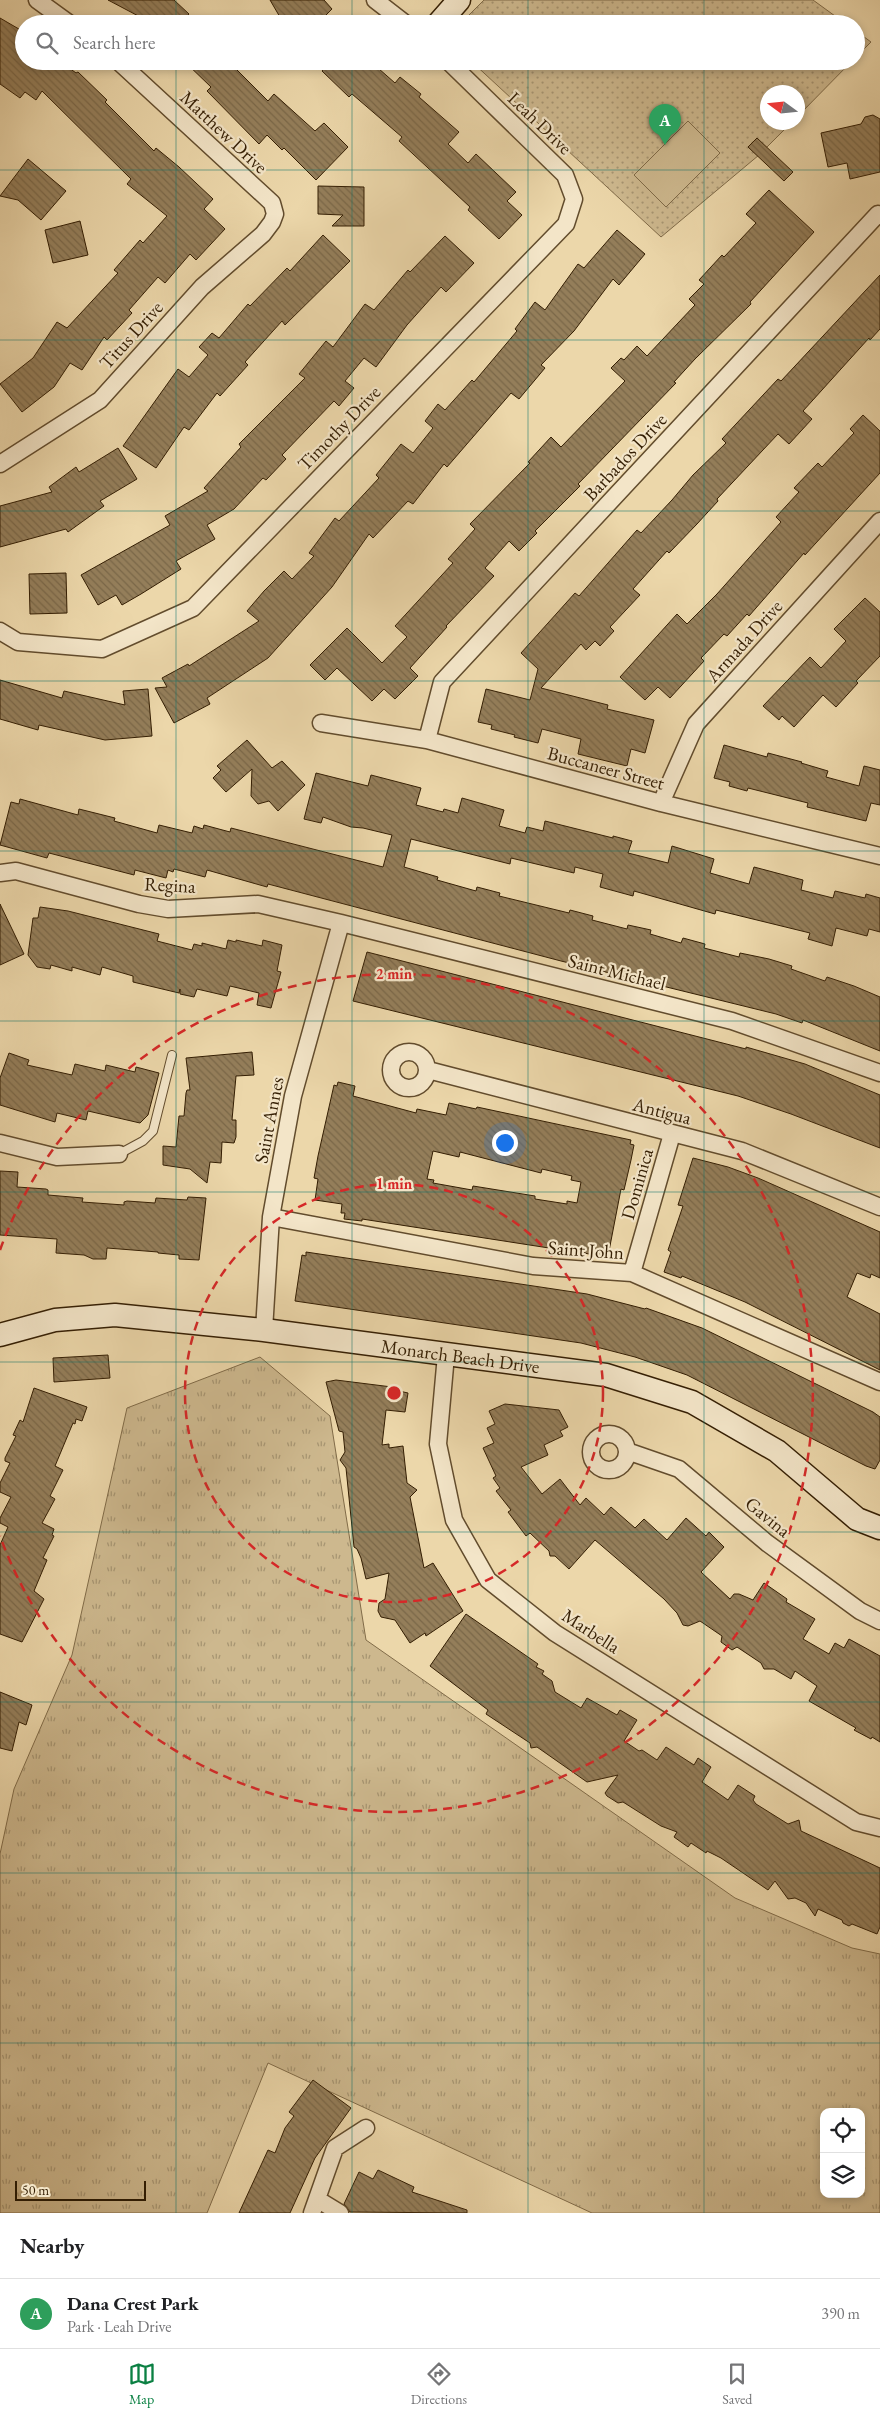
<!DOCTYPE html>
<meta charset="utf-8">
<style>
body{margin:0;font-family:"EB Garamond",serif;background:#f6f6f6;color:#202124}
.controls{position:absolute;right:15px;bottom:15px;display:grid;overflow:hidden;border-radius:10px;box-shadow:0 2px 8px #0003}
.controls button{width:45px;height:45px;display:grid;place-items:center;padding:0;border:0;border-bottom:1px solid #e0e0e0;background:#fff;color:#202124;font:25px sans-serif}
.compass{position:absolute;left:760px;top:85px;width:45px;height:45px;border-radius:50%;background:#fff;box-shadow:0 2px 8px #0003;rotate:285deg}
.scale{position:absolute;left:15px;bottom:12px;width:131px;box-sizing:border-box;padding-left:5px;border:2px solid #341e03;border-top:0;font-size:14px;line-height:18px;white-space:nowrap;color:#341e03;-webkit-text-stroke:4px #f3e5c8;paint-order:stroke}
.you{position:absolute;left:504px;top:1142px;width:18px;height:18px;margin:-12px;border:4px solid #fff;border-radius:50%;background:#1a73e8;box-shadow:0 0 0 8px #1a73e833}
.badge{display:grid;place-items:center;width:32px;height:32px;border-radius:50%;background:#0b8043;color:#fff;font-size:16px;font-weight:700}
.pin{position:absolute;translate:-50% -41px;filter:drop-shadow(0 1px 2px #0008)}
.pin::after{content:'';position:absolute;top:26px;width:18px;height:15px;background:inherit;clip-path:polygon(0 0,100% 0,50% 100%)}
.list{margin:0;padding:0;list-style:none}
h2{display:flex;justify-content:space-between;align-items:center;height:65px;margin:0;padding:0 20px;font-size:21px}
h2 small{font-size:16px;font-weight:400;color:#757577}
.list li{display:grid;grid-template-columns:32px 1fr auto;gap:15px;align-items:center;box-sizing:border-box;height:70px;padding:0 20px;border-top:1px solid #e0e0e0}
.list b{display:block;font-size:19px;white-space:nowrap}
.list p{margin:0;font-size:16px;white-space:nowrap;color:#757577}
.list em{font-size:16px;font-style:normal;color:#757577}
.icon{flex:none;width:28px;height:28px;fill:none;stroke:currentColor;stroke-width:2;stroke-linecap:round;stroke-linejoin:round}
.map{position:relative;flex:none;width:880px;height:2213px;overflow:hidden}
.search{position:absolute;background:#fff;box-shadow:0 2px 8px #0003;left:15px;right:15px;top:15px;height:55px;display:flex;align-items:center;gap:12px;box-sizing:border-box;padding:0 18px;border-radius:28px;color:#757577;font-size:19px}
.sheet{height:135px;background:#fff}
nav{display:flex;justify-content:space-around;align-items:center;box-sizing:border-box;height:70px;border-top:1px solid #e0e0e0;background:#fff;font-size:14px;color:#757577}
nav a{display:grid;justify-items:center;gap:2px}
nav .on{color:#0b8043}
.map>svg:first-child{display:block}
.grass{fill:url(#grass-tufts);stroke:#806b48;fill-rule:evenodd}
.park{fill:url(#park-dots);stroke:#806b48}
.pitch{fill:#cdb88e;stroke:#806b48}
.building{fill:url(#building-back-hatch);stroke:#341e03;fill-rule:evenodd}
.lines{fill:none;stroke-linecap:round;stroke-linejoin:round}
.lane-casing{stroke:#624c2d;stroke-width:10}
.street-casing{stroke:#624c2d;stroke-width:19}
.secondary-casing{stroke:#341e03;stroke-width:25}
.lane{stroke:#f3e5c8;stroke-width:8}
.street{stroke:#f3e5c8;stroke-width:16}
.secondary{stroke:#f3e5c8;stroke-width:22}
.grid{fill:none;stroke:#0f766e;stroke-width:1;stroke-opacity:0.55}
.ring{fill:none;stroke:#d62828;stroke-width:2.5;stroke-dasharray:9 6}
.labels{text-anchor:middle;dominant-baseline:central;stroke-width:4.5;stroke-linejoin:round;paint-order:stroke}
.street-label{font-size:19px;fill:#341e03;stroke:#f3e5c8}
.centre{fill:#d62828;stroke:#f3e5c8;stroke-width:2.5}
.ring-label{font-size:15px;text-anchor:middle;font-weight:bold;fill:#d62828;stroke:#f3e5c8;stroke-width:4.5;stroke-linejoin:round;paint-order:stroke}
</style>
<div class="map">
<svg width="880" height="2213" viewBox="0 0 880 2213">
<defs>
<pattern id="grass-tufts" width="24" height="20" patternUnits="userSpaceOnUse" patternTransform="scale(1.25)"><rect width="24" height="20" fill="#cdb88e"/><path d="M3 7l-1-3M5 7V3M7 7l1-3M15 17l-1-3M17 17v-4M19 17l1-3" fill="none" stroke="#a79572"/></pattern>
<pattern id="park-dots" width="8" height="8" patternUnits="userSpaceOnUse" patternTransform="scale(1.25)"><rect width="8" height="8" fill="#cdb88e"/><path d="M2 2h.1M6 6h.1" fill="none" stroke="#a79572" stroke-width="1.8" stroke-linecap="round"/></pattern>
<pattern id="building-back-hatch" width="6" height="6" patternUnits="userSpaceOnUse" patternTransform="scale(1.25)"><rect width="6" height="6" fill="#947e5a"/><path d="M-1 5l2 2M0 0l6 6M5-1l2 2" fill="none" stroke="#7a6748"/></pattern>
</defs>
<rect width="100%" height="100%" fill="#ecd7aa"/>
<filter id="stains"><feTurbulence type="fractalNoise" baseFrequency=".004" numOctaves="4"/><feColorMatrix values="0 0 0 0 .2 0 0 0 0 .09 0 0 0 0 .02 0 0 0 .5 -.17"/></filter>
<radialGradient id="worn" r=".72"><stop offset=".6" stop-color="#630" stop-opacity="0"/><stop offset="1" stop-color="#630" stop-opacity=".3"/></radialGradient>
<path class="grass" d="M260,1357L330,1416L366,1640L735,1898L852,1948L880,1954V2213H592L268,2063L207,2213H0V1854L14,1789L72,1655L127,1408ZM824,2112H861V2194H824Z"/>
<path class="park" d="M484,0H813L846,24H460Z
M856,31L871,42L856,57Z
M471,61H852L798,116V92H768V122L791,123L759,155L661,237Z"/>
<path class="pitch" d="M688,121L720,153L666,207L634,175Z"/>
<path class="building" d="M108,0H174L189,14L180,24H139L144,19Z
M270,0H324L332,9L317,24H284Z
M0,18L24,32V61H60L76,73L78,72L107,100L105,102L154,151L156,148L179,167L213,199L204,209L225,229L196,260L190,254L165,283L158,277L129,310L132,313L107,340L104,337L82,370L70,363L54,387L22,412L0,384L33,358L57,322L67,328L118,273L114,270L140,240L143,243L167,216L127,184L131,179L42,91L36,100L25,92L20,98L0,84Z
M184,61H228L268,101L274,94L315,131L324,123L348,147L316,180L284,148L282,150L267,135L259,144L207,91L211,87Z
M331,61H370L395,83L400,77L421,94L419,97L459,132L448,144L468,163L476,154L516,192L507,201L522,215L499,239L468,210L470,207L399,141L402,137L352,94L349,97L322,71Z
M873,115L880,119V172L850,179L847,163L828,167L821,133L861,124L865,117Z
M757,138L793,172L784,181L748,147Z
M28,159L66,191L41,220L18,200L0,196Z
M318,186L364,187V226H332L343,215L318,214Z
M769,190L814,232L750,302L751,304L695,359L674,382L676,383L578,484L580,486L535,531L537,533L519,551L509,541L485,568L494,576L446,626L447,627L410,668L418,676L395,699L384,689L372,701L337,668L325,680L310,665L347,628L382,663L407,637L395,626L453,563L448,559L475,529L470,524L530,463L528,462L551,437L561,447L625,381L611,368L621,358L624,360L637,346L647,356L678,323L695,305L689,299L704,284L699,280L722,255L724,257L756,223L746,214Z
M80,221L88,255L53,263L45,230Z
M617,230L645,254L619,285L613,279L574,331L541,365L545,368L519,399L511,393L447,467L444,464L413,504L408,501L373,538L369,534L332,587L268,658L207,698L210,704L174,723L155,688L167,687L162,678L188,664L189,666L259,621L247,611L264,591L284,571L292,579L314,556L309,553L335,518L339,521L379,478L376,475L401,444L413,453L433,428L425,421L438,404L445,410L472,380L474,382L517,331L515,329L535,302L545,310L578,264L584,268Z
M323,235L350,261L285,325L282,321L245,362L248,365L220,396L217,393L189,430L184,427L156,468L123,446L178,369L189,377L208,355L199,347L212,333L219,338L248,304L250,306L287,268L290,271Z
M445,236L474,263L446,292L441,287L407,325L376,367L364,358L345,381L354,388L339,406L334,401L282,455L286,459L266,480L263,478L234,509L207,525L215,539L176,561L181,569L141,594L122,605L116,595L98,605L81,575L170,525L165,516L208,491L204,488L241,447L239,444L305,378L299,374L326,341L333,347L365,304L374,310L408,270L410,272Z
M880,275V329L870,340L869,338L803,411L812,419L789,444L778,434L717,499L718,501L697,524L669,553L667,551L633,589L640,595L610,627L614,631L600,646L595,641L586,650L581,644L541,688L608,705L607,709L654,720L645,753L631,749L627,766L578,754L581,739L542,729L538,743L514,737L515,735L491,729L492,725L478,722L486,689L530,700L538,669L521,653L575,593L579,596L637,530L641,533L672,500L693,475L726,443L722,439L778,379L781,381Z
M863,415L880,431V473L805,555L804,553L749,616L747,614L727,636L724,634L701,658L704,661L670,698L658,687L645,700L620,677L677,614L687,624L717,594L781,522L776,517L799,492L794,488L818,463L822,467L854,433L850,429Z
M118,448L137,479L100,501L104,506L68,532L66,529L0,547V506L52,492L49,487L76,467L79,472Z
M66,573L67,613L30,614L29,574Z
M865,598L880,612V656L856,681L858,683L836,707L823,695L794,727L782,716L779,720L763,706L810,657L821,668L846,641L834,629Z
M0,680L62,698L64,691L125,705L123,691L148,689L152,736L105,740L39,725L38,730L0,719Z
M247,740L272,768L282,761L305,785L278,811L269,801L258,804L251,796L252,769L226,792L213,778L221,770L217,766Z
M724,745L767,757L768,753L802,762L801,763L828,771L826,777L859,786L864,766L880,770V805L871,803L866,821L807,807L808,803L748,788L747,791L729,786L730,782L714,778Z
M316,773L368,786L371,775L421,788L416,805L443,812L444,809L458,813L462,798L504,810L499,826L525,833L527,827L543,831L545,821L613,838V836L632,841L628,853L668,863L672,846L714,859L710,873L749,884L754,867L803,880L801,890L833,898L835,891L865,898L866,894L880,898V932L869,929L867,936L836,928L832,946L808,939L810,933L716,910L715,914L634,891L633,896L600,887L603,874L575,867L574,873L511,858L510,864L411,839L404,867L438,877L437,880L476,891L477,887L500,893L499,896L569,913L570,910L593,916L592,920L627,929L628,925L651,930L650,934L681,943L683,938L705,944L704,948L739,957L740,953L769,959L792,966L791,969L825,981L827,977L854,986L880,997V1051L803,1020L802,1023L776,1014L561,961L268,884L267,887L207,870L205,877L174,869L173,872L168,870L166,878L135,870L134,875L49,853L47,858L0,845L11,802L19,804L20,799L78,815L79,809L115,818L114,821L157,833L159,825L192,833L194,826L203,829L204,825L230,832L231,828L383,867L392,835L363,828L351,827L323,817L321,823L304,819Z
M0,904L24,954L0,965Z
M40,907L68,911L159,934L157,941L192,950L194,944L202,946V943L226,949L228,940L236,942V940L262,946L263,940L282,945L277,971L281,972L271,1008L257,1005L259,993L230,986L227,996L197,989L194,997L180,994V989L179,993L133,982V976L102,967L100,975L72,967V971L51,965L50,969L37,967L28,955L33,918H38Z
M367,952L746,1049V1047L805,1064L880,1095V1148L791,1114L738,1096L353,1001Z
M252,1052L254,1075L236,1076L232,1120H236V1137L234,1143L222,1142L221,1163L210,1162L207,1183L190,1169L163,1165V1146L176,1147L179,1116H184L186,1093L187,1090H190L186,1058Z
M9,1053L29,1060L27,1065L72,1075L75,1064L105,1071L106,1065L135,1072L136,1067L159,1073L148,1115L140,1123L88,1111L86,1120L57,1113L55,1122L0,1105V1078Z
M338,1082L355,1086L353,1096L416,1113L417,1109L446,1115L449,1103L476,1109L477,1107L631,1140L630,1144L634,1145L631,1160L624,1190L621,1189L609,1251H606L604,1257L549,1246V1248L362,1219V1221L344,1219L345,1213H341L342,1204L315,1200L318,1179L314,1178L318,1156L334,1085L337,1086ZM433,1151L459,1157L460,1152L541,1173L542,1169L572,1176L571,1180L581,1182L577,1203L567,1201V1204L535,1199V1196L473,1186L472,1190L433,1183L434,1180L427,1179Z
M693,1158L728,1167L758,1178L880,1232V1278L871,1274L870,1278L857,1273L847,1297L880,1314V1370L745,1302L682,1276L681,1278L664,1272L671,1252L668,1250L683,1206L678,1205Z
M0,1171L18,1172L17,1187L46,1189L48,1190V1195L83,1198L82,1202L124,1205V1202L127,1201L155,1203L156,1198L187,1200L188,1197L206,1198L199,1260L179,1259V1255L158,1253V1252L107,1248L106,1259H93L84,1255L56,1253L57,1239L0,1235Z
M306,1252L587,1294L645,1309L646,1308L702,1328L873,1412L880,1417V1460L875,1469L866,1466L687,1375L635,1357L581,1343L295,1301L302,1255L306,1256Z
M108,1355L110,1378L54,1382L53,1358Z
M336,1380L400,1388L399,1391L408,1393L405,1412L386,1410L382,1445L389,1444V1448L403,1446L407,1483L417,1490L410,1497L424,1568L433,1563L463,1611L426,1636L425,1633L410,1643L395,1620L381,1617L378,1611L379,1603L385,1599L389,1573L366,1579L361,1558L357,1549L354,1547L346,1468L340,1460L345,1452L343,1432L339,1431L326,1382Z
M34,1388L87,1407L82,1421L76,1419L75,1424L73,1423L55,1466L63,1470L50,1496L55,1499L42,1523L54,1529L52,1535L54,1536L43,1558L47,1560L34,1591L44,1599L22,1642L0,1634V1545L8,1527L0,1523V1518L11,1497L0,1492V1483L10,1463L5,1461V1458L16,1436L13,1435L20,1420L23,1422Z
M505,1404L559,1410L568,1427L560,1431L563,1436L544,1445L548,1455L521,1467L542,1494L560,1479L580,1505L586,1498L604,1515L611,1507L635,1528L644,1519L667,1540L686,1518L706,1536L709,1532L724,1547L701,1572L730,1599L734,1594H739L753,1600L764,1583L787,1599L786,1602L815,1619L803,1639L829,1654L835,1643L844,1648L849,1639L880,1656V1742L872,1737L871,1739L854,1730L856,1728L809,1701L817,1686L795,1671L791,1679L774,1669H764L761,1663L737,1647L732,1650L721,1642L722,1636L700,1621L688,1626L683,1625L677,1613L664,1599L595,1540L569,1569L555,1556H550L549,1551L530,1533L526,1536L508,1512L511,1510L496,1491L500,1488L493,1478L496,1476L483,1448L494,1443L487,1428L495,1424L489,1411Z
M466,1614L538,1664L536,1667L544,1671L542,1674L552,1681L555,1692L581,1708L587,1698L617,1715L620,1710L637,1720L624,1741L639,1751L642,1750L657,1760L666,1747L694,1765L698,1758L711,1767L702,1782L728,1800L738,1785L755,1796L753,1800L756,1804L788,1824L799,1820L801,1831L880,1868V1927L877,1934L852,1924L849,1926L843,1923L842,1920L818,1909L815,1916L806,1903L795,1898L788,1899L775,1881L768,1890L721,1858L707,1851L706,1853L691,1843L688,1847L674,1837L677,1832L661,1826L623,1802L618,1803L607,1796L605,1793L618,1775L587,1782L537,1747L531,1748L530,1743L486,1714L488,1710L430,1666Z
M0,1692L32,1705L26,1725L19,1722L12,1751L0,1748Z
M313,2080L351,2108L315,2158L290,2213H239L268,2150L275,2153L285,2128L294,2116L289,2112Z
M378,2170L414,2187L412,2192L467,2210V2213L350,2212L344,2204L359,2172L373,2179Z"/>
<g class="lines">
<defs>
<path id="lane" d="M119,1154L143,1141L153,1131L172,1055"/>
<path id="street" d="M37,0L70,24
M375,0L406,24
M0,464L100,400L202,287L263,234L272,222L275,214L272,203L118,61
M0,631L18,642L102,649L193,608L566,224L574,199L565,175L448,61
M321,723L427,740L661,803L880,856
M427,740L442,682L878,214L880,216
M661,803L696,724L880,521
M0,873L16,871L139,904L168,909L258,904L341,923L732,1021L880,1073
M391 1070a18 18 0 1 1 36 0a18 18 0 1 1-36 0Z
M428,1070L742,1151L880,1207
M0,1143L57,1157L119,1154
M271,1217L533,1266L632,1273L880,1382
M632,1273L672,1134
M264,1330L271,1217L293,1096L341,923
M446,1355L438,1444L454,1520L488,1580L555,1633L856,1822L880,1828
M591 1452a18 18 0 1 1 36 0a18 18 0 1 1-36 0Z
M627,1451L679,1469L767,1543L860,1611L880,1621
M317,2199L340,2213
M312,2213L335,2148L366,2128"/>
<g id="secondary">
<path d="M438,24L459,0"/>
<path id="s1" d="M0,1335L55,1320L115,1315L264,1330L606,1375L692,1402L777,1451L857,1519L880,1528"/>
</g>
</defs>
<use href="#lane" class="lane-casing"/>
<use href="#street" class="street-casing"/>
<use href="#secondary" class="secondary-casing"/>
<use href="#lane" class="lane"/>
<use href="#street" class="street"/>
<use href="#secondary" class="secondary"/>
</g>
<path class="grid" d="M176,0V24M352,0V24M528,0V24M704,0V24M176,61V2213M352,61V2213M528,61V2213M704,61V2213M0,170H880M0,340H880M0,511H880M0,681H880M0,851H880M0,1021H880M0,1192H880M0,1362H880M0,1532H880M0,1702H880M0,1873H880M0,2043H880"/>
<g class="ring">
<circle cx="394" cy="1393" r="209"/>
<path d="M0 1250A419 419 0 1 1 0 1536"/>
</g>
<g class="labels">
<g class="street-label">
<text transform="translate(540 123) rotate(44)">Leah Drive</text>
<text transform="translate(224 132) rotate(43)">Matthew Drive</text>
<text transform="translate(131 335) rotate(-48)">Titus Drive</text>
<text transform="translate(339 428) rotate(-46)">Timothy Drive</text>
<text transform="translate(625 457) rotate(-47)">Barbados Drive</text>
<text transform="translate(744 641) rotate(-48)">Armada Drive</text>
<text transform="translate(606 768) rotate(15)">Buccaneer Street</text>
<text transform="translate(170 885) rotate(3)">Regina</text>
<text transform="translate(617 972) rotate(14)">Saint Michael</text>
<text transform="translate(662 1111) rotate(14)">Antigua</text>
<text transform="translate(269 1120) rotate(-79)">Saint Annes</text>
<text transform="translate(637 1184) rotate(-74)">Dominica</text>
<text transform="translate(586 1250) rotate(4)">Saint John</text>
<text stroke="none"><textPath href="#s1" startOffset="465">Monarch Beach Drive</textPath></text>
<text transform="translate(768 1517) rotate(39)">Gavina</text>
<text transform="translate(591 1631) rotate(33)">Marbella</text>
</g>
</g>
<circle cx="394" cy="1393" r="8" class="centre"/>
<g class="ring-label">
<text x="394" y="979">2 min</text>
<text x="394" y="1189">1 min</text>
</g>
<rect width="100%" height="100%" filter="url(#stains)"/>
<rect width="100%" height="100%" fill="url(#worn)"/>
</svg>
<div class="controls">
<button><svg class="icon" aria-label="locate" viewBox="0 0 24 24"><circle cx="12" cy="12" r="6"/><path d="M12 2v4M12 18v4M2 12h4M18 12h4"/></svg></button>
<button><svg class="icon" aria-label="layers" viewBox="0 0 24 24"><path d="M12 4l9 5-9 5-9-5zM3 14l9 5 9-5"/></svg></button>
</div>
<svg class="compass" viewBox="-18 -18 36 36"><path d="M0-13l5 13h-10z" fill="#e53935"/><path d="M0 13l5-13h-10z" fill="#757577"/></svg>
<div class="scale">50 m</div>
<div class="you"></div>
<div class="pin badge" style="left:665px;top:145px;background:#2e9e5b">A</div>
<div class="search"><svg class="icon" aria-label="search" viewBox="0 0 24 24"><circle cx="10" cy="10" r="6"/><path d="M15 15l6 6"/></svg>Search here</div>
</div>
<section class="sheet">
<h2>Nearby<small></small></h2>
<ul class="list">
<li><span class="badge" style="background:#2e9e5b">A</span><div><b>Dana Crest Park</b><p>Park · Leah Drive</p></div><em>390 m</em></li>
</ul>
</section>
<nav>
<a class="on"><svg class="icon" aria-label="map" viewBox="0 0 24 24"><path d="M3 6l6-2 6 2 6-2v14l-6 2-6-2-6 2zM9 4v14M15 6v14"/></svg>Map</a>
<a><svg class="icon" aria-label="directions" viewBox="0 0 24 24"><path d="M12 3l9 9-9 9-9-9zM9 14v-3h6M13 9l2 2-2 2"/></svg>Directions</a>
<a><svg class="icon" aria-label="saved" viewBox="0 0 24 24"><path d="M7 4h10v16l-5-4-5 4z"/></svg>Saved</a>
</nav>
